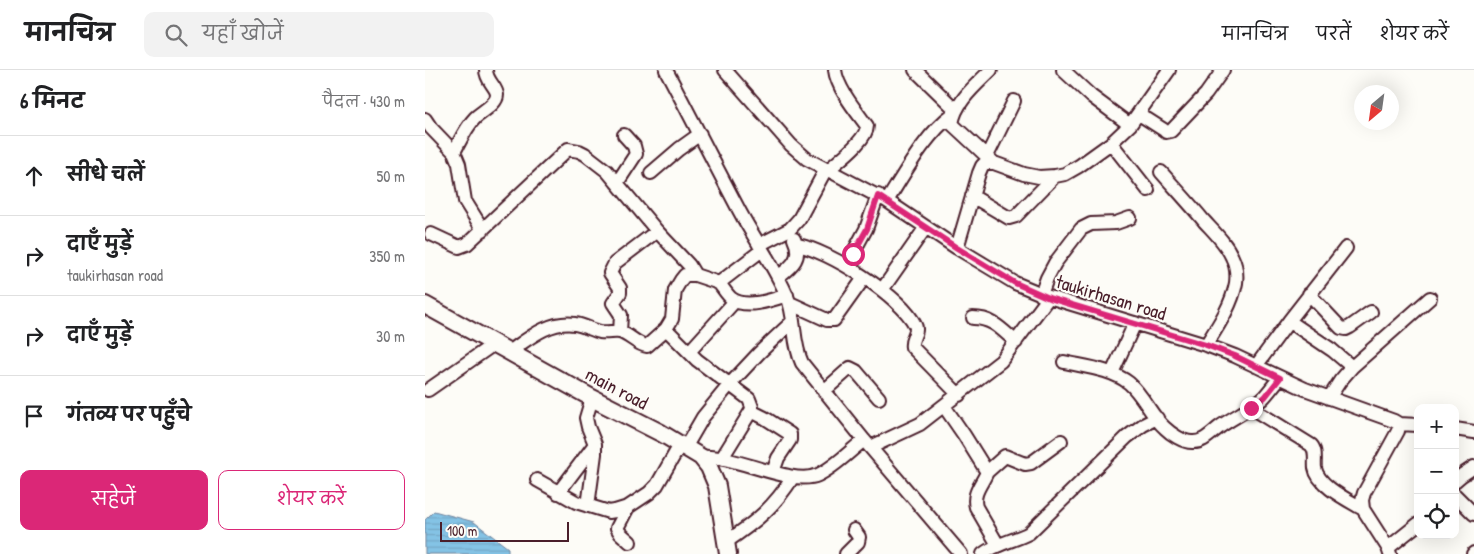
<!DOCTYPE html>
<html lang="hi">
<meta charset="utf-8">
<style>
body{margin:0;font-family:"Patrick Hand","Playpen Sans Deva",sans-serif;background:#f2f2f2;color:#202124}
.controls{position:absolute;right:15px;bottom:15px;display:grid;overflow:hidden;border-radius:10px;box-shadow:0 5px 20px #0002}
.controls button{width:45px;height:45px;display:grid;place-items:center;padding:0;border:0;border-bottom:1px solid #e0e0e0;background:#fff;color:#202124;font:25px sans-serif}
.compass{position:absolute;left:929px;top:15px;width:45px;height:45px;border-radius:50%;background:#fff;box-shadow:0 5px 20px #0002;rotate:209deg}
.scale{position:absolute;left:15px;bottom:12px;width:129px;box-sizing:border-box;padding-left:5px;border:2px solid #4a1f2b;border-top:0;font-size:14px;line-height:18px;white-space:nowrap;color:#4a1f2b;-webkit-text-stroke:4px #fdfcf7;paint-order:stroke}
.stop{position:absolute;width:15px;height:15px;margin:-11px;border:4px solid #db2777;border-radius:50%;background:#fff}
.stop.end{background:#db2777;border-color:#fff;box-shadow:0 1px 5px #0008}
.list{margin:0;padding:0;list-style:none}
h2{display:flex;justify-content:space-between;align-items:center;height:65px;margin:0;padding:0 20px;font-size:21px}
h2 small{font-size:16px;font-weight:400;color:#757577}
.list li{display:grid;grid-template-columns:32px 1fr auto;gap:15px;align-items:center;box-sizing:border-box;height:80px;padding:0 20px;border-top:1px solid #e0e0e0}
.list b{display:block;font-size:19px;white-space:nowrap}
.list p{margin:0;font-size:16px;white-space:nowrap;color:#757577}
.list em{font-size:16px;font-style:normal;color:#757577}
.actions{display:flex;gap:10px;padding:15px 20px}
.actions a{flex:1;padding:11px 0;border:1px solid #db2777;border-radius:10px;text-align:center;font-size:18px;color:#db2777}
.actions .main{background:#db2777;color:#fff}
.icon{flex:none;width:28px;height:28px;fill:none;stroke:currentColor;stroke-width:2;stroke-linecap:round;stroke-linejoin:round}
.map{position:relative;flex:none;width:1049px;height:484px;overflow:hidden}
header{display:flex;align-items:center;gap:30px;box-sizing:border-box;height:70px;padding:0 25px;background:#fff;border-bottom:1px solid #e0e0e0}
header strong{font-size:24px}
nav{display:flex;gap:28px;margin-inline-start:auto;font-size:18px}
.search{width:350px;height:45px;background:#f2f2f2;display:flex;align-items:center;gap:12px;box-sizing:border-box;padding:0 18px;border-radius:10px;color:#757577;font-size:19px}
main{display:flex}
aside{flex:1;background:#fff}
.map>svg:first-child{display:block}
.water{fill:url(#water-rules);stroke:#6d819b}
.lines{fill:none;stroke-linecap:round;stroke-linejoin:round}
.minor-casing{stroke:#4a1f2b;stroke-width:16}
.major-casing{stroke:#4a1f2b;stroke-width:20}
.minor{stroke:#fdfcf7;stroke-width:12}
.major{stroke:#fdfcf7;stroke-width:16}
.route{stroke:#db2777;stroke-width:6}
.labels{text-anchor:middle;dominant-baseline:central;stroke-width:4.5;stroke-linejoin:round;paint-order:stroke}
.street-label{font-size:19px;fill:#4a1f2b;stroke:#fdfcf7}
</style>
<header>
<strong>मानचित्र</strong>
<div class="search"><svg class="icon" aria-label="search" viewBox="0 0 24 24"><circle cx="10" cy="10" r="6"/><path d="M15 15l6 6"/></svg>यहाँ खोजें</div>
<nav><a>मानचित्र</a><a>परतें</a><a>शेयर करें</a></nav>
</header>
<main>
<aside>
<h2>6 मिनट<small>पैदल · 430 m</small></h2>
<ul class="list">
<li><svg class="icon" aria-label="ahead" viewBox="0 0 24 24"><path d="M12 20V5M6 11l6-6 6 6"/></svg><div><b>सीधे चलें</b></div><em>50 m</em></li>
<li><svg class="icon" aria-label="right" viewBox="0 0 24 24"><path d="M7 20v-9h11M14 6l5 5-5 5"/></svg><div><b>दाएँ मुड़ें</b><p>taukirhasan road</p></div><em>350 m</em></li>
<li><svg class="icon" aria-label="right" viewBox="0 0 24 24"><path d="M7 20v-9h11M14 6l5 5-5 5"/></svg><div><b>दाएँ मुड़ें</b></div><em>30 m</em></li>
<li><svg class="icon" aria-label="arrive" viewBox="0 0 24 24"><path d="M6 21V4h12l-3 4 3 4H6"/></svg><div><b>गंतव्य पर पहुँचे</b></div></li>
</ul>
<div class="actions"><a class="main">सहेजें</a><a>शेयर करें</a></div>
</aside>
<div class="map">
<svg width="1049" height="484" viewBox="0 0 1049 484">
<defs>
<pattern id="water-rules" width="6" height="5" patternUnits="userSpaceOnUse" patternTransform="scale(1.25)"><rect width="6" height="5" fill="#84c3e5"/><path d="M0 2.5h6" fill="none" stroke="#74a7c5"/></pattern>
</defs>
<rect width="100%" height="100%" fill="#fdfcf7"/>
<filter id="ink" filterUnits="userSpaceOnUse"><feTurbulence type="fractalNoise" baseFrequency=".02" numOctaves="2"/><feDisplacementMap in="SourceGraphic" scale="10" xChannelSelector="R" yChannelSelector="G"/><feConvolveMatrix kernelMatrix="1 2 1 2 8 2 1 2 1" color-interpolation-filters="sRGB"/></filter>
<g filter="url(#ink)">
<path class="water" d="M9,441L49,452L83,478V484H0V450Z"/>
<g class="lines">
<defs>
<path id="minor" d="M241,0C266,47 290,95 315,142C330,170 350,197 362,226C371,247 367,272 377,293L439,370L536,484
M300,0L366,75L382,89L462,131L532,178L590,213L624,227L781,275L810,286L880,319L969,351L974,354L973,361L939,423L937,430L938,439L963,478L965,484
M490,0L531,40
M566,0C551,15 530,32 527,54L569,93
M638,0L666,26L705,55
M714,44L739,60L741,62L746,61L781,24L798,0
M0,49L6,58L29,82L34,94L40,131L58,160
M686,73L723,120
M29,82C35,71 41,57 50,48C56,42 72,34 72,25C72,17 61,11 61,0
M562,86L589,31
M403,100C413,91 442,70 442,56C431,41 412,18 410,0
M736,102C750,118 765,134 779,151C789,162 801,173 807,187C811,195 812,205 811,213C807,235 793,256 781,275
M226,103L254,79L275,64
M192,113L211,84L209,76L199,65
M547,126L584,148L591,146L630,106
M462,131C481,101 500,65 528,44
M6,164L34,177L42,174L143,79L154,81L160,84L182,101L232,161L264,195L270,205
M334,175L365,159L374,149L401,99
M372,175C403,180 476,226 490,255C494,262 485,269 487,277L534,325
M532,178L554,103L557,96L560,93H569L599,104L614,107L630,106L640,104L654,96L686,73L705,55L744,0
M421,196L441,159L453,125
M353,207C367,196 378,188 369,169
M294,213C298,218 302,225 307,229C321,239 347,230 362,225
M457,220L501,157
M884,224L916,258L921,259L925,257L946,242
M616,225L622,208L630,193L656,159L666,154L691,153L705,148
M365,233L402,250H409L439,208
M548,248C568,248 577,260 591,272
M864,251L907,280L927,297
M241,259L272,290L324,329L327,337L326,341L297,388
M195,262L196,245L188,233L195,223V218L185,203L190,193L232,161
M84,282C103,269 124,250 150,254C158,255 167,260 175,262C182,263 189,261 195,262C205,265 212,275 222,276L241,259L247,249L250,220L256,210L260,205H270L294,213L337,180
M264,282L310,231
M639,292C661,297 686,299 704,313C719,326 726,346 740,358C746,364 758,372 767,372C779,373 787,362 796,356C810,346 825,340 838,328C844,322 849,314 855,308
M831,296L864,251L921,178
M687,303L710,253
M3,320L69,274
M399,321L425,298L431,301L454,328
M904,328L915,311L927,297L1005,228
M519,336L539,365L562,402C557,414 547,423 551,437L573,475
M826,338L886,375C892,381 889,391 890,398C893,416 923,430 938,439
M326,341L340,348L365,364V370L353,388L348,402
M974,354L993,355
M1030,359L1049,362
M446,377L495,354L576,291L624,227
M260,378L278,347L305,314L334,283L368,251
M276,387C309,384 367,417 393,405C410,397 425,381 439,370
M562,402L580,386L600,394L606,393L636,371
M112,410L151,432L184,442L190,441L203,437L224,423L232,415L255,375
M1030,411L1037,405L1049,397
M133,423L170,374
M1030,425L1049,444
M163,436L170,384V374L163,357L161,348L167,328
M203,437L192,458L195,463L205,472
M301,472C331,452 349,437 368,407
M963,478L993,454
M421,484L433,472L434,467L429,460
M558,484C572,473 589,471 604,463L702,367L718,355L732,348
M1048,484L1049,483"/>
<path id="major" d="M0,235L167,328L236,363L276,387L284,397L292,416L303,484"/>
</defs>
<use href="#minor" class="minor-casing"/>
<use href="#major" class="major-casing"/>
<use href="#minor" class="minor"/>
<use href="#major" class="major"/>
</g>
</g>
<g class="lines" filter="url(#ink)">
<path class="route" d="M428,184L442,159L453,126L532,178L590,213L624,228L781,275L810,286L855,308L840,327L826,338"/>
</g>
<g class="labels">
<g class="street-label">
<text transform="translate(686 227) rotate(17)">taukirhasan road</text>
<text transform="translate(192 318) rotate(28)">main road</text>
</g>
</g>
</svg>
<div class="controls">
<button>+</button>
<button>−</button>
<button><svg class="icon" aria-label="locate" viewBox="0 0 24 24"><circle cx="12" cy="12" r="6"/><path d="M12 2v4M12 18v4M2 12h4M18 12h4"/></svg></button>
</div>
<svg class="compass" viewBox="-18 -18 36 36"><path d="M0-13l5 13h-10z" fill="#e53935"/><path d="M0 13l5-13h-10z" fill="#757577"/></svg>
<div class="scale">100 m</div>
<div class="stop" style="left:428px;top:184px"></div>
<div class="stop end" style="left:826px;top:338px"></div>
</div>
</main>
